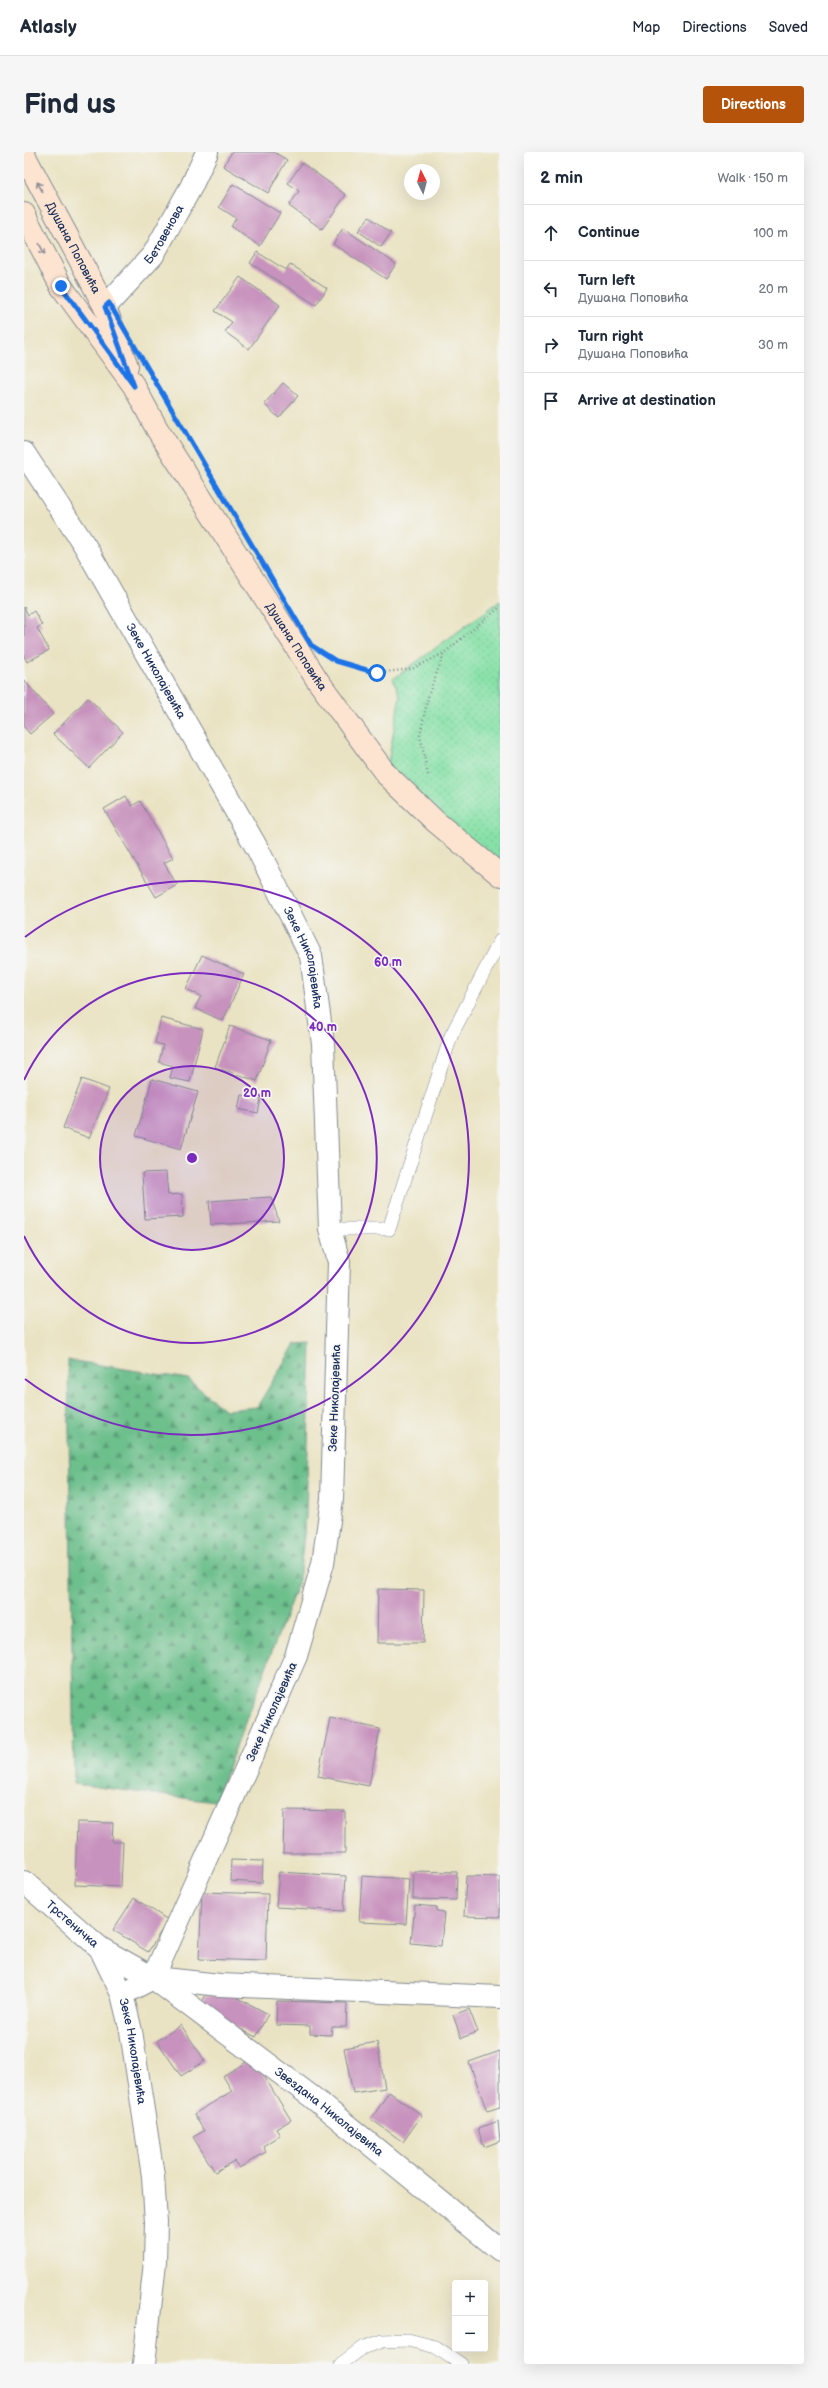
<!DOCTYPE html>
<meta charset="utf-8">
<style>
body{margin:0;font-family:"Balsamiq Sans",sans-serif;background:#f6f6f7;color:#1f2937}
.controls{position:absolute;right:12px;bottom:12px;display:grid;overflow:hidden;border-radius:4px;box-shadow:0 4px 16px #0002}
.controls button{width:36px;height:36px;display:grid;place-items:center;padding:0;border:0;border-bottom:1px solid #e0e1e3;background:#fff;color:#1f2937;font:20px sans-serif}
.compass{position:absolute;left:380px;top:12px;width:36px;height:36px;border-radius:50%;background:#fff;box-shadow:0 4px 16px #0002;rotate:354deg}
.stop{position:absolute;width:12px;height:12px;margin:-9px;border:3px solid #1a73e8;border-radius:50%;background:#fff}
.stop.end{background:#1a73e8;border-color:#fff;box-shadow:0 1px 4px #0008}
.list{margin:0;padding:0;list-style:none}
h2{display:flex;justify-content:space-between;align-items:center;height:52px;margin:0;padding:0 16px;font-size:17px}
h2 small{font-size:13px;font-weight:400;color:#747a83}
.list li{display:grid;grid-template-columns:26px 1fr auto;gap:12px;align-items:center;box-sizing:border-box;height:56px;padding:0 16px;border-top:1px solid #e0e1e3}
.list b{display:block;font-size:15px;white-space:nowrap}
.list p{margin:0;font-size:13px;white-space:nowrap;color:#747a83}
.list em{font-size:13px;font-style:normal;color:#747a83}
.icon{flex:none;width:22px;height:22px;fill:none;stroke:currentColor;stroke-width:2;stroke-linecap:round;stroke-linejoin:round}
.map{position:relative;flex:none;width:476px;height:2212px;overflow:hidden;border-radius:4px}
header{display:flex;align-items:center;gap:24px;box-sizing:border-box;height:56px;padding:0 20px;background:#fff;border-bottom:1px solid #e0e1e3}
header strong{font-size:19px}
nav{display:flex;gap:22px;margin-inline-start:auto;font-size:14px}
.intro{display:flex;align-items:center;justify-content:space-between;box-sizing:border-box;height:96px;padding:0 24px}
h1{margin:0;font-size:28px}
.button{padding:10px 18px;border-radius:4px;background:#b45309;color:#fff;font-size:14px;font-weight:700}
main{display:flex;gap:24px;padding:0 24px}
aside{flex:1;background:#fff;border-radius:4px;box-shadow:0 4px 16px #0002}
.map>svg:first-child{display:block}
.grass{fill:url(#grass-dots);stroke:#518882}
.forest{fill:url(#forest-firs);stroke:#447775}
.building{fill:#c792bd}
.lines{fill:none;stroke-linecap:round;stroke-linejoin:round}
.service-casing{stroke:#828990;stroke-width:14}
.minor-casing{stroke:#828990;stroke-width:24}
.secondary-casing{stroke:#828990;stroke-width:24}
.path{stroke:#828990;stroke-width:2.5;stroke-dasharray:1 3;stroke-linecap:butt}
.service{stroke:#fff;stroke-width:13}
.minor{stroke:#fff;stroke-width:22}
.secondary{stroke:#fde4d0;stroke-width:22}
.oneway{stroke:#8c8a97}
.route{stroke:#1a73e8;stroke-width:5}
.ring{fill:none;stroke:#7b2cbf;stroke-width:2}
.labels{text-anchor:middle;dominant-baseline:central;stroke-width:3.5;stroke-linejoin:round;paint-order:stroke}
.street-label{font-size:12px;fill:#1b2f5e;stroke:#f6f6f2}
.centre{fill:#7b2cbf;stroke:#f6f6f2;stroke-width:2}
.ring-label{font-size:12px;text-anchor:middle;font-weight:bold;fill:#7b2cbf;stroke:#f6f6f2;stroke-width:3.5;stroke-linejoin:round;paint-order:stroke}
</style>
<header>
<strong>Atlasly</strong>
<nav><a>Map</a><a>Directions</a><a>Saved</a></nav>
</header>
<div class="intro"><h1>Find us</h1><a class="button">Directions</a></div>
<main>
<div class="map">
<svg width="476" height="2212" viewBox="0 0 476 2212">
<defs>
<pattern id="grass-dots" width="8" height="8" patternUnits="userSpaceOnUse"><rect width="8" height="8" fill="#87e1a7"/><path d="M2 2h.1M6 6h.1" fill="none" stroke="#74c192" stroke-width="1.8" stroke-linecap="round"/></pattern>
<pattern id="forest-firs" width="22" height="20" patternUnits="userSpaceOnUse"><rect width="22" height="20" fill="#6dbf8c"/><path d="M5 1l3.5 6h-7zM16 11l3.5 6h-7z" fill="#599c76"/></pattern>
</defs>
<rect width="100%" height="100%" fill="#f6f6f2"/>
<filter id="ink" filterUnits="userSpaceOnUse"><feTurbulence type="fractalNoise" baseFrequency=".025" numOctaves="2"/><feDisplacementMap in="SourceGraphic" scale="8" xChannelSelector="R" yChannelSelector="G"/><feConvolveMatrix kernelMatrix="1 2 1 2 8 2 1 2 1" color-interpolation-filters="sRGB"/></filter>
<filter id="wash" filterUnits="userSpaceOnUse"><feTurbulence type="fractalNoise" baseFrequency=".012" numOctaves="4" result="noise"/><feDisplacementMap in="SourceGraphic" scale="16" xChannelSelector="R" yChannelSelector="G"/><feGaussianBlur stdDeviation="0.9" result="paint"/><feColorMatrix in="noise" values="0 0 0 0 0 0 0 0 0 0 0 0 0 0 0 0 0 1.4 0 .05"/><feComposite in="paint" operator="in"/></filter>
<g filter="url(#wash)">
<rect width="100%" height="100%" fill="#eae3c3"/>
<path class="grass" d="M476,449V723L362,622L376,544L369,527Z"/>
<path class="forest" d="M287,1191L282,1364L275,1428L191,1650L50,1632L44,1208L164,1227L201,1258L233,1255L271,1192Z"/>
<g id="blocks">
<path class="building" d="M208,0H250L263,8L244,41L199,14Z
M278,11L322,43L298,77L265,54L275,39L264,31Z
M209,32L256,61L236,94L207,75L212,66L195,55Z
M345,65L367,81L357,95L334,79Z
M319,76L372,112L362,127L309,92Z
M233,100L262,118L266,112L303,136L292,153L226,111Z
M216,125L256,153L225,197L201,180L208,170L191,159Z
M259,231L274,244L255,266L240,252Z
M0,455L4,463L10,459L18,473L13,476L25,498L3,510L0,504Z
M0,528L29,562L6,582L0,575Z
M64,546L99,580L65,616L29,582Z
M102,644L108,654L116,649L149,706L140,711L153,733L132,745L80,657Z
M178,803L220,822L199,869L171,856L177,844L162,837Z
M137,866L179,877L166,930L146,926L149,914L135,910L139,893L131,891Z
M206,874L247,888L233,929L191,915Z
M58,927L85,937L65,986L39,976Z
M128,927L174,940L157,997L112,984Z
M217,943L237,947L234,961L214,957Z
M142,1020L144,1043L158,1042L159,1065L121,1067L118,1021Z
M247,1045L255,1069L187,1073L185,1049Z
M354,1437L400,1438L399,1491H353Z
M306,1566L356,1577L345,1634L294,1624Z
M260,1658L321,1659V1701H259Z
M53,1670L89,1671L88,1690H99L97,1735L51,1733Z
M207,1708L239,1709L238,1731L206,1729Z
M390,1719L433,1720L432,1748L389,1747Z
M255,1720L322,1724L320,1759L252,1755Z
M338,1724L385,1727L382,1772L335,1770Z
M442,1724L476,1725V1765L440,1764Z
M178,1740L244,1742L242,1809L175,1807Z
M110,1746L144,1768L124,1800L89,1778Z
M391,1753L413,1755V1759L420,1760L417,1794L387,1791Z
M207,1842L244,1862L232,1885L175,1855L182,1843Z
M253,1849L323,1851L322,1875H308L307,1883L286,1882V1874L252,1873Z
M445,1857L454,1880L437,1886L429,1863Z
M157,1873L181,1909L157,1924L133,1889Z
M353,1890L361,1936L329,1941L320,1896Z
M476,1899V1955L463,1959L445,1910Z
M229,1906L267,1968L252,1977L256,1983L239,1994L242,2000L215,2016L210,2009L191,2020L169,1985L180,1979L170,1962L208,1939L199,1924Z
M365,1940L398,1963L379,1990L347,1967Z
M474,1969L476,1989L460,1995L454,1977Z"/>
</g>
</g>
<g filter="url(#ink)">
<use href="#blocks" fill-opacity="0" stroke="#828990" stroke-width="1"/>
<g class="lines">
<defs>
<path id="service" d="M306,1077H365L427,884L476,789
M317,2212L338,2196L359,2189L384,2188L412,2195L437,2212"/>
<g id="minor">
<path id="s1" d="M81,155L129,103L167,35L183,0"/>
<path id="s2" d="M0,301L61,394L234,698L287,804L299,892L306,1077L315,1110L308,1347L299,1411L272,1504L129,1826L98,1842"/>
<path id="s3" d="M0,1730L76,1796L98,1842L107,1879L129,2024L132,2070L131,2110L120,2212"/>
<path id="s4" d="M76,1796L129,1826L288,1945L476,2098"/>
<path d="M131,1826L196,1833L476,1845"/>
</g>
<g id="secondary">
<path id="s5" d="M0,3L81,155L103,214"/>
<path id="s6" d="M0,62L37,134L110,234L133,277L294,529L362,622L412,670L476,723"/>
</g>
</defs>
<use href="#service" class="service-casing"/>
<use href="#minor" class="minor-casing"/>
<use href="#secondary" class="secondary-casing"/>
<path class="path" d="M315,510L353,521L388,517L420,501L476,455
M404,623L396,583L405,541L420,502"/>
<use href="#service" class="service"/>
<use href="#minor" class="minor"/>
<use href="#secondary" class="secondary"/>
</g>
<defs><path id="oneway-shaft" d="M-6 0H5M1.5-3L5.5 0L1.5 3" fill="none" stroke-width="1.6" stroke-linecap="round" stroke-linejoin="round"/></defs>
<g class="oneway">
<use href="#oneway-shaft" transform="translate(16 35) rotate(-118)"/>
<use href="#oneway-shaft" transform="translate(18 97) rotate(63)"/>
</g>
</g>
<g class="lines" filter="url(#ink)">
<path class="route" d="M37,134L110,234L81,155L85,151L287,493L312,509L353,521"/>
</g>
<circle cx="168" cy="1006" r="92" fill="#7b2cbf" fill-opacity=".12"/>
<g class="ring">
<circle cx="168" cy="1006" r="92"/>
<path d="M0 928A185 185 0 1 1 0 1084"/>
<path d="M1 785A277 277 0 1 1 1 1227"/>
</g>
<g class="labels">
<g class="street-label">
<text stroke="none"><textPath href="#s1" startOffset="94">Бетовенова</textPath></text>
<text stroke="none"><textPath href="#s5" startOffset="105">Душана Поповића</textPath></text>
<text stroke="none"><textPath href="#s6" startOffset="512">Душана Поповића</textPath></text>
<text stroke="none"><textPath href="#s2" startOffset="255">Зеке Николајевића</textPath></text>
<text stroke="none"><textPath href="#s2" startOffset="579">Зеке Николајевића</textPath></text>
<text transform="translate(311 1246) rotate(-88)">Зеке Николајевића</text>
<text transform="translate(248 1560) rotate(-66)">Зеке Николајевића</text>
<text stroke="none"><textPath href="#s3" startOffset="64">Трстеничка</textPath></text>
<text stroke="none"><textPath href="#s3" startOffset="210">Зеке Николајевића</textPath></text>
<text stroke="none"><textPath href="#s4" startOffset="282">Звездана Николајевића</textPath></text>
</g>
</g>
<circle cx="168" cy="1006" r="6" class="centre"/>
<g class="ring-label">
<text x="364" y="814">60 m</text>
<text x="299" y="879">40 m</text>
<text x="233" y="945">20 m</text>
</g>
</svg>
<div class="controls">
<button>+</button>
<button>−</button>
</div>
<svg class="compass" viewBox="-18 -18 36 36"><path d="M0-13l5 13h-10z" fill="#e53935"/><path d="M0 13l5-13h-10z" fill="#747a83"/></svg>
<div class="stop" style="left:353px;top:521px"></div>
<div class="stop end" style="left:37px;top:134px"></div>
</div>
<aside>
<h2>2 min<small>Walk · 150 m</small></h2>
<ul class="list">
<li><svg class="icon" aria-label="ahead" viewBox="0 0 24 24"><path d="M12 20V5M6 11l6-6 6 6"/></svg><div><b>Continue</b></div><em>100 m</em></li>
<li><svg class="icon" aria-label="left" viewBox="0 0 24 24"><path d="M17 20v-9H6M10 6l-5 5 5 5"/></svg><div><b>Turn left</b><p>Душана Поповића</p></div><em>20 m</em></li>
<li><svg class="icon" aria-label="right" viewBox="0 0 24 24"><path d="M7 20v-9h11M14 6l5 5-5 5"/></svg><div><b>Turn right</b><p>Душана Поповића</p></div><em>30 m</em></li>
<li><svg class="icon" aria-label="arrive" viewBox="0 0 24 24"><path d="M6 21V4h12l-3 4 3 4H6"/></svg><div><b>Arrive at destination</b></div></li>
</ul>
</aside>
</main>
